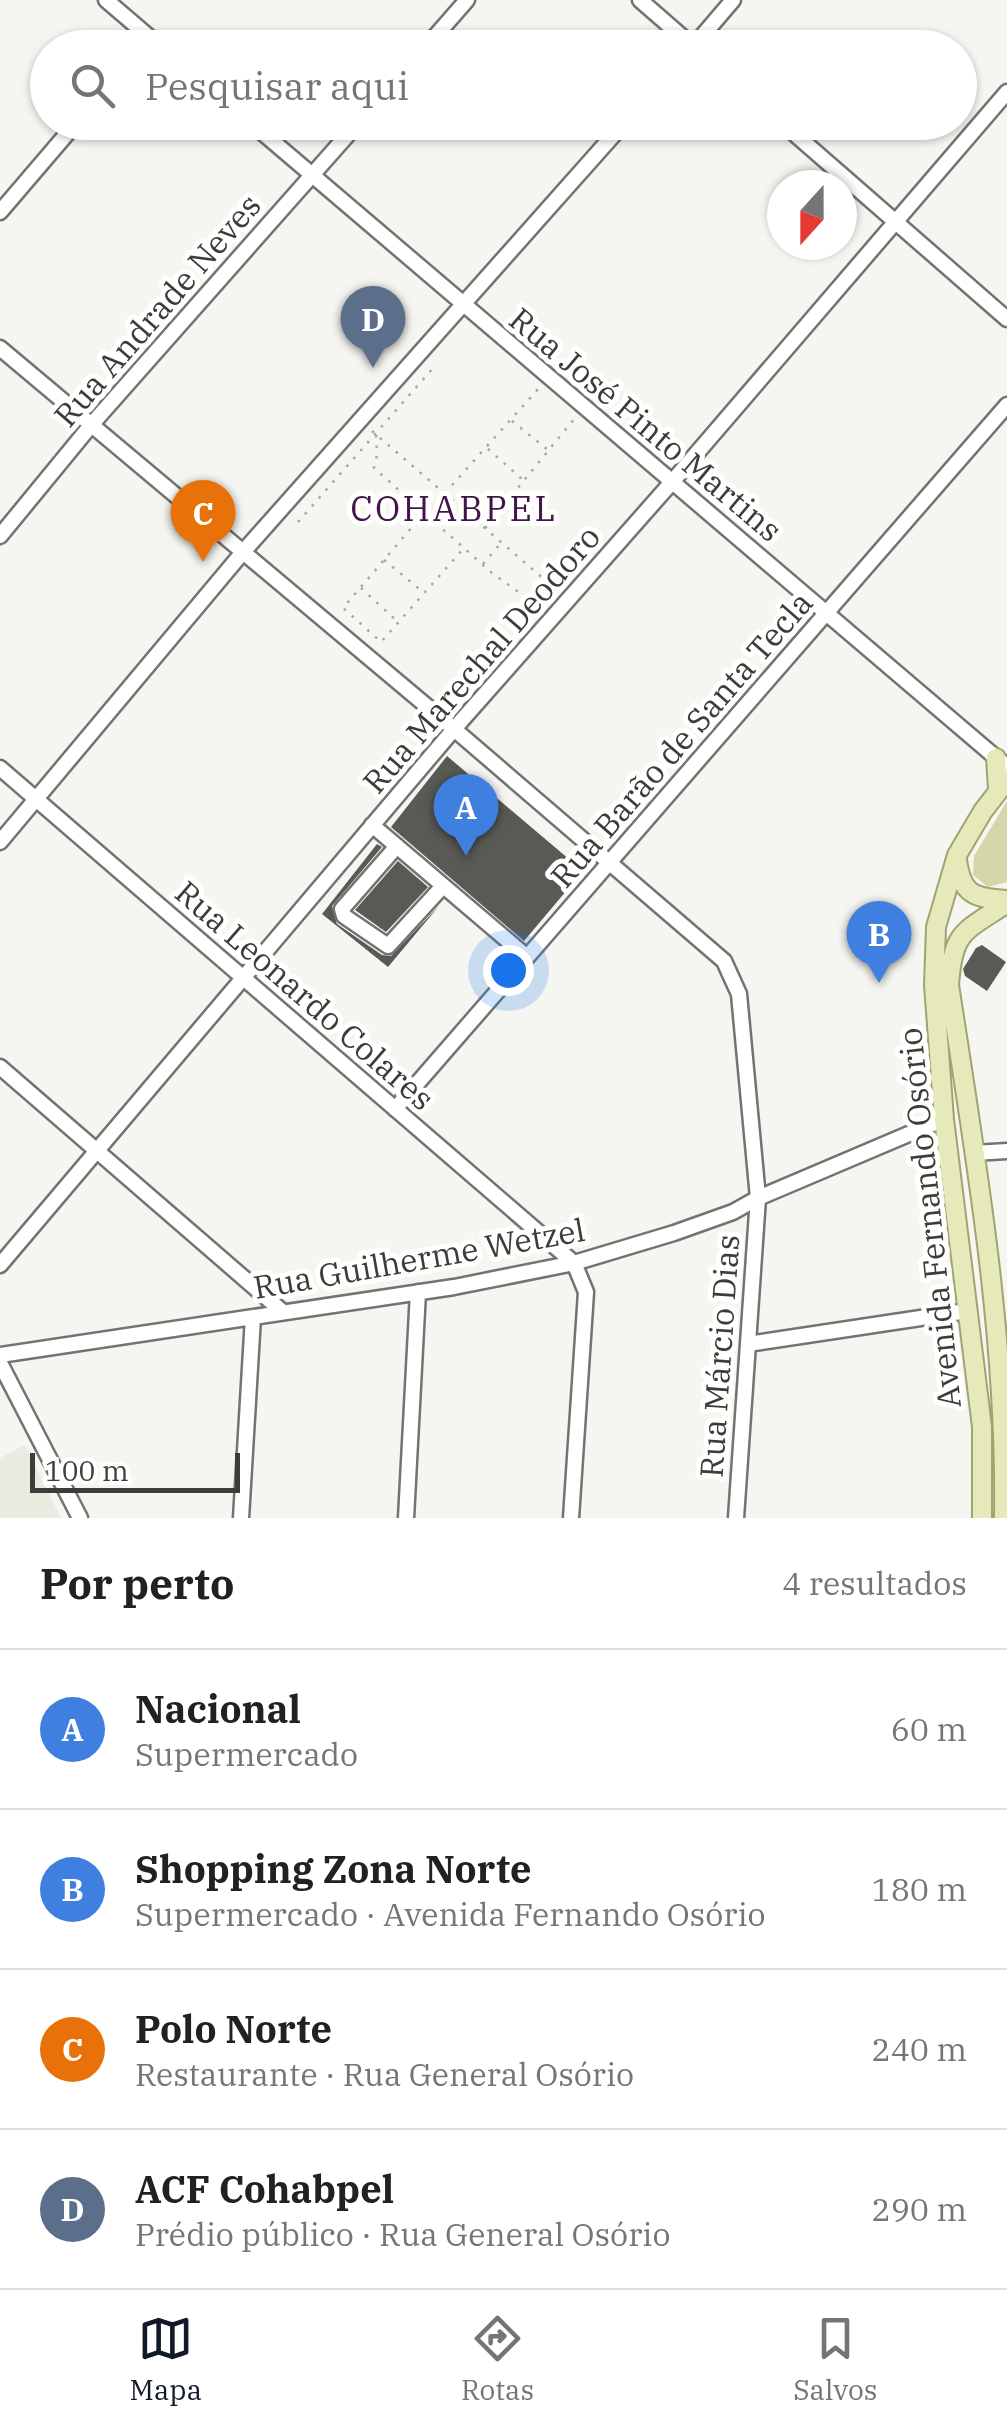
<!DOCTYPE html>
<html lang="pt">
<meta charset="utf-8">
<style>
body{margin:0;font-family:"IBM Plex Serif",serif;background:#f2f2f2;color:#202124}
.compass{position:absolute;left:767px;top:170px;width:90px;height:90px;border-radius:50%;background:#fff;box-shadow:0 2px 8px #0004;rotate:201deg}
.scale{position:absolute;left:30px;bottom:25px;width:210px;box-sizing:border-box;padding-left:10px;border:5px solid #3c3c3b;border-top:0;font-size:28px;line-height:35px;white-space:nowrap;color:#3c3c3b;-webkit-text-stroke:8px #fffffe;paint-order:stroke}
.you{position:absolute;left:508px;top:970px;width:35px;height:35px;margin:-25px;border:8px solid #fff;border-radius:50%;background:#1a73e8;box-shadow:0 0 0 15px #1a73e833}
.badge{display:grid;place-items:center;width:65px;height:65px;border-radius:50%;background:#111827;color:#fff;font-size:32px;font-weight:700}
.pin{position:absolute;translate:-50% -82px;filter:drop-shadow(0 2px 5px #0008)}
.pin::after{content:'';position:absolute;top:52px;width:35px;height:30px;background:inherit;clip-path:polygon(0 0,100% 0,50% 100%)}
.list{margin:0;padding:0;list-style:none}
h2{display:flex;justify-content:space-between;align-items:center;height:130px;margin:0;padding:0 40px;font-size:42px}
h2 small{font-size:32px;font-weight:400;color:#757577}
.list li{display:grid;grid-template-columns:65px 1fr auto;gap:30px;align-items:center;box-sizing:border-box;height:160px;padding:0 40px;border-top:2px solid #e0e0e0}
.list b{display:block;font-size:38px;white-space:nowrap}
.list p{margin:0;font-size:32px;white-space:nowrap;color:#757577}
.list em{font-size:32px;font-style:normal;color:#757577}
.icon{flex:none;width:55px;height:55px;fill:none;stroke:currentColor;stroke-width:2;stroke-linecap:round;stroke-linejoin:round}
.map{position:relative;flex:none;width:1007px;height:1518px;overflow:hidden}
.search{position:absolute;background:#fff;box-shadow:0 2px 8px #0004;left:30px;right:30px;top:30px;height:110px;display:flex;align-items:center;gap:25px;box-sizing:border-box;padding:0 35px;border-radius:55px;color:#757577;font-size:38px}
.sheet{height:770px;background:#fff}
nav{display:flex;justify-content:space-around;align-items:center;box-sizing:border-box;height:140px;border-top:2px solid #e0e0e0;background:#fff;font-size:28px;color:#757577}
nav a{display:grid;justify-items:center;gap:5px}
nav .on{color:#111827}
.map>svg:first-child{display:block}
.built{fill:#eaebe0}
.green{fill:#d3d7aa}
.building{fill:#595956}
.lines{fill:none;stroke-linecap:round;stroke-linejoin:round}
.minor-casing{stroke:#737470;stroke-width:19}
.major-casing{stroke:#a0a470;stroke-width:22}
.path{stroke:#a6a6a3;stroke-width:2.5;stroke-dasharray:2.5 8;stroke-linecap:butt}
.minor{stroke:#fff;stroke-width:14}
.major{stroke:#e6eaba;stroke-width:18}
.labels{text-anchor:middle;dominant-baseline:central;stroke-width:10;stroke-linejoin:round;paint-order:stroke}
.street-label{font-size:32px;fill:#3c3c3b;stroke:#fffffe}
.neighbourhood-label{font-size:35px;letter-spacing:2.5px;fill:#411548;stroke:#fffffe}
</style>
<div class="map">
<svg width="1007" height="1518" viewBox="0 0 1007 1518">
<rect width="100%" height="100%" fill="#f5f5f1"/>
<path class="built" d="M25,1445L61,1518H0V1458Z"/>
<path class="green" d="M1007,801V882L988,887L973,875L974,856Z"/>
<path class="building" d="M447,756L583,871L524,941L391,827Z
M377,844L382,847L332,906L337,924L382,955L391,956L439,906L388,967L322,914Z
M398,861L428,887L386,932L355,910Z
M982,945L1006,962L987,991L965,976L963,969L976,948Z"/>
<g class="lines">
<defs>
<path id="minor" d="M106,0L162,48
M640,0L695,48
M425,48L467,0
M692,48L733,0
M250,122L1007,767
M781,122L1007,319
M0,212L77,122
M0,348L454,729L724,961L739,994L758,1198L736,1518
M0,536L92,424L359,122
M0,768L574,1263L586,1292L571,1518
M372,825L527,957
M0,842L243,552L625,122
M397,846L342,909L344,916L388,946L443,886
M0,1067L283,1312
M395,1109L1007,405
M974,1153L1007,1151
M0,1265L454,729L672,482L1007,92
M748,1344L967,1311
M0,1355L454,1287L574,1263L674,1233L733,1212L758,1198L944,1119
M0,1363L80,1518
M241,1518L253,1317
M406,1518L418,1292"/>
<path id="major" d="M996,758L998,789
M957,860C962,895 974,898 1007,900
M982,1518V1427L944,1119L934,985L936,927L957,855L983,811L1007,780
M1004,1518C1007,1340 976,1160 949,985C953,930 964,932 1007,903"/>
</defs>
<use href="#minor" class="minor-casing"/>
<use href="#major" class="major-casing"/>
<path class="path" d="M512,421L548,450
M372,431L559,592
M376,435L377,455L374,468L492,573L541,608
M488,449L523,480
M445,493L539,388
M424,513L343,608L381,642L464,548
M298,522L434,367
M485,528L575,418
M384,560L423,592
M483,564L501,543
M361,588L398,622"/>
<use href="#minor" class="minor"/>
<use href="#major" class="major"/>
</g>
<g class="labels">
<g class="street-label">
<text transform="translate(157 310) rotate(-49)">Rua Andrade Neves</text>
<text transform="translate(646 424) rotate(40)">Rua José Pinto Martins</text>
<text transform="translate(481 659) rotate(-49)">Rua Marechal Deodoro</text>
<text transform="translate(681 739) rotate(-49)">Rua Barão de Santa Tecla</text>
<text transform="translate(305 995) rotate(41)">Rua Leonardo Colares</text>
<text transform="translate(929 1218) rotate(-96)">Avenida Fernando Osório</text>
<text transform="translate(419 1258) rotate(-10)">Rua Guilherme Wetzel</text>
<text transform="translate(719 1356) rotate(-86)">Rua Márcio Dias</text>
</g>
<g class="neighbourhood-label">
<text x="454" y="508">COHABPEL</text>
</g>
</g>
</svg>
<svg class="compass" viewBox="-18 -18 36 36"><path d="M0-13l5 13h-10z" fill="#e53935"/><path d="M0 13l5-13h-10z" fill="#757577"/></svg>
<div class="scale">100 m</div>
<div class="you"></div>
<div class="pin badge" style="left:466px;top:856px;background:#3f7fe0">A</div>
<div class="pin badge" style="left:879px;top:983px;background:#3f7fe0">B</div>
<div class="pin badge" style="left:203px;top:562px;background:#e8710a">C</div>
<div class="pin badge" style="left:373px;top:368px;background:#5c6f8a">D</div>
<div class="search"><svg class="icon" aria-label="search" viewBox="0 0 24 24"><circle cx="10" cy="10" r="6"/><path d="M15 15l6 6"/></svg>Pesquisar aqui</div>
</div>
<section class="sheet">
<h2>Por perto<small>4 resultados</small></h2>
<ul class="list">
<li><span class="badge" style="background:#3f7fe0">A</span><div><b>Nacional</b><p>Supermercado</p></div><em>60 m</em></li>
<li><span class="badge" style="background:#3f7fe0">B</span><div><b>Shopping Zona Norte</b><p>Supermercado · Avenida Fernando Osório</p></div><em>180 m</em></li>
<li><span class="badge" style="background:#e8710a">C</span><div><b>Polo Norte</b><p>Restaurante · Rua General Osório</p></div><em>240 m</em></li>
<li><span class="badge" style="background:#5c6f8a">D</span><div><b>ACF Cohabpel</b><p>Prédio público · Rua General Osório</p></div><em>290 m</em></li>
</ul>
</section>
<nav>
<a class="on"><svg class="icon" aria-label="map" viewBox="0 0 24 24"><path d="M3 6l6-2 6 2 6-2v14l-6 2-6-2-6 2zM9 4v14M15 6v14"/></svg>Mapa</a>
<a><svg class="icon" aria-label="directions" viewBox="0 0 24 24"><path d="M12 3l9 9-9 9-9-9zM9 14v-3h6M13 9l2 2-2 2"/></svg>Rotas</a>
<a><svg class="icon" aria-label="saved" viewBox="0 0 24 24"><path d="M7 4h10v16l-5-4-5 4z"/></svg>Salvos</a>
</nav>
